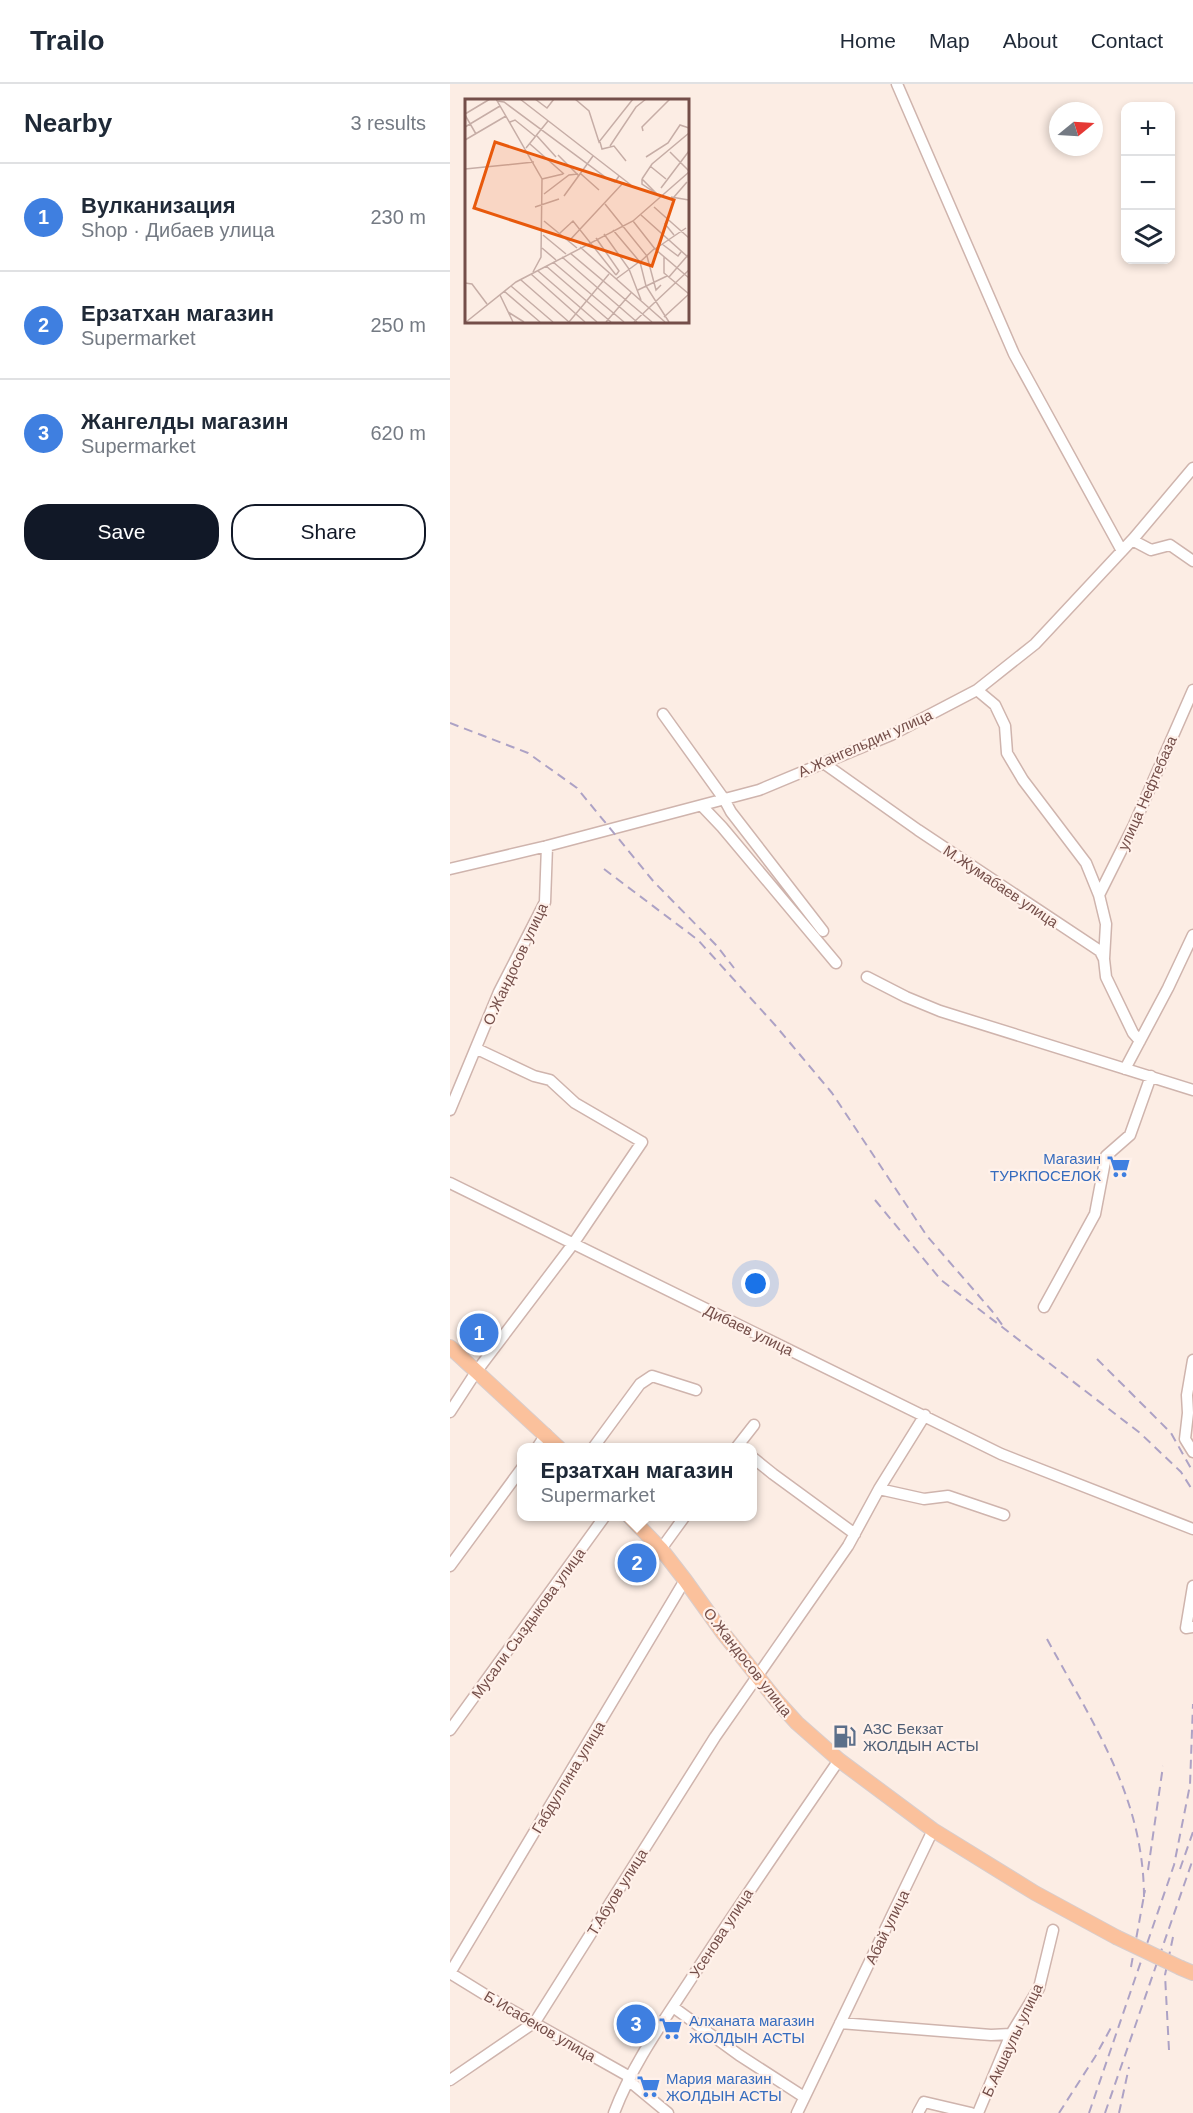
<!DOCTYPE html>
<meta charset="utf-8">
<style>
body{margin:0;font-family:Arial,sans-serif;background:#f6f6f7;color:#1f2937}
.controls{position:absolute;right:18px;top:18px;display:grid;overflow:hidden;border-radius:12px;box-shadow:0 3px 9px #0003}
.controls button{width:54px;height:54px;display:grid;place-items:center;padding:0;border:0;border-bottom:2px solid #e0e1e3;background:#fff;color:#1f2937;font:30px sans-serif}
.compass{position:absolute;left:599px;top:18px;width:54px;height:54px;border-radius:50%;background:#fff;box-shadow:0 3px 9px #0003;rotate:72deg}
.you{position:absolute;left:306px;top:1200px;width:21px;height:21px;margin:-15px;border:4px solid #fff;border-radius:50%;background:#1a73e8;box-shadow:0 0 0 9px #1a73e833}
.badge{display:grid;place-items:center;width:39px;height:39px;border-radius:50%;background:#111827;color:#fff;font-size:20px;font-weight:700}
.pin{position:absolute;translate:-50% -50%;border:3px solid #fff;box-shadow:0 2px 6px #0006}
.popup{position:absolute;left:67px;top:1359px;width:240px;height:78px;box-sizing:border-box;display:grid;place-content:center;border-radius:12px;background:#fff;filter:drop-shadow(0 2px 4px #0005);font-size:20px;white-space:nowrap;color:#747a83}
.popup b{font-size:22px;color:#1f2937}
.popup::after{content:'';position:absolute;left:50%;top:100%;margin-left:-12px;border:12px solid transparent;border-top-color:#fff}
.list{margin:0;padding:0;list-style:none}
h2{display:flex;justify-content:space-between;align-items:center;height:78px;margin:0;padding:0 24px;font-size:26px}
h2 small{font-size:20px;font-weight:400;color:#747a83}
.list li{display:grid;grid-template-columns:39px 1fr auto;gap:18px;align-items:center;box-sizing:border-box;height:108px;padding:0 24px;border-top:2px solid #e0e1e3}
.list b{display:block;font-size:22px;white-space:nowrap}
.list p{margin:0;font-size:20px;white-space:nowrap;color:#747a83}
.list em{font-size:20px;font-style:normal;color:#747a83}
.actions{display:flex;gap:12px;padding:18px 24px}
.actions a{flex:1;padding:14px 0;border:2px solid #111827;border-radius:24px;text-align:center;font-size:21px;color:#111827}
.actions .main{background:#111827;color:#fff}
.icon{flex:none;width:33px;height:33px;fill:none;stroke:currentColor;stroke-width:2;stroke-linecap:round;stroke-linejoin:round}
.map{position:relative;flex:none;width:743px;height:2029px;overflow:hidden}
header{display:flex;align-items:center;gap:36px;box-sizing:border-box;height:84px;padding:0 30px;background:#fff;border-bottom:2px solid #e0e1e3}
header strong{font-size:28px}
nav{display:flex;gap:33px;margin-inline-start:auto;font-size:21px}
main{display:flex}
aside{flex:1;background:#fff}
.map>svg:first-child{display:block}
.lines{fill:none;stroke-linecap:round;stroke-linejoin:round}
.minor-casing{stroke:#cfb4ad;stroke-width:13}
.major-casing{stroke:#d8cdcc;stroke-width:16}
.minor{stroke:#fff;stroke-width:10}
.major{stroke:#fbc19c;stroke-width:14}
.rail{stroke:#ada2c5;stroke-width:2;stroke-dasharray:9 6;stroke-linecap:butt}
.major-bridge-casing{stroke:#d8cdcc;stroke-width:16;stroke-linecap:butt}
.major-bridge{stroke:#fbc19c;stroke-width:14}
.labels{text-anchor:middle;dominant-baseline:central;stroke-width:4.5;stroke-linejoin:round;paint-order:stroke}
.street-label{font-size:15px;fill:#744e49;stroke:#fff1ea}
.shop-label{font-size:15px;fill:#366cbe;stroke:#fff1ea;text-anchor:start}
.service-label{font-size:15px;fill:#4e5e75;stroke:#fff1ea;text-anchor:start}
.inset-road{fill:none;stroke:#c6ada6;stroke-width:1.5}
.view{fill:#e8590c;fill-opacity:0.15;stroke:#e8590c;stroke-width:3}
.inset-edge{fill:none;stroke:#744e49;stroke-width:3}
</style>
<header>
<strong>Trailo</strong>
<nav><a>Home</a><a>Map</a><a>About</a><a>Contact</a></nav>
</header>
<main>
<aside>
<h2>Nearby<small>3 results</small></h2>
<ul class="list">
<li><span class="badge" style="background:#3f7fe0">1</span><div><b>Вулканизация</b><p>Shop · Дибаев улица</p></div><em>230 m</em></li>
<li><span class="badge" style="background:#3f7fe0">2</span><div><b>Ерзатхан магазин</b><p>Supermarket</p></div><em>250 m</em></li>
<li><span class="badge" style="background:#3f7fe0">3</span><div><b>Жангелды магазин</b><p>Supermarket</p></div><em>620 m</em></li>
</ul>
<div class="actions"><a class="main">Save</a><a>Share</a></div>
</aside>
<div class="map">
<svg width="743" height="2029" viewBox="0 0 743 2029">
<rect width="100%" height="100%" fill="#fcede4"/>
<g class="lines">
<defs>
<path id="minor" d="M447,0L564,270L672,467
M682,456L701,466L720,461L743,477
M527,606L545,621L555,642L557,669L573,696L636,779L649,811L656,840L654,875
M213,630L274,715L281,728L373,847
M372,678L468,746L650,867L654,875L656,893L683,949L690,957
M252,722L272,743L386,879
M0,785L97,762L309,706L441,651L527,606L585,560L684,454L743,384
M649,811L683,743L743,606
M417,893L456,913L490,927L743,1006
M675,985L718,904L743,851
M0,1026L49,908L95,818L97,762
M0,1099L551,1370L743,1445
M594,1223L645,1130L656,1072L680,1051L701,992
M743,1276L737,1311L738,1329L735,1355L743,1368
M0,1328L26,1288L123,1160L192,1058L125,1019L100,996L84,992L27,965
M87,1364L96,1350
M143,1364L190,1300L202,1292L246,1306
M286,1364L304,1341
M302,1373L323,1390L405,1450
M429,1405L474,1415L498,1412L554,1431
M211,1465L235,1432
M0,1482L72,1384
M743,1502L736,1544L743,1543
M0,1646L155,1432
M0,1889L235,1496
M0,1889L47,1918L180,1993
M223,1923L289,1971L354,2013
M390,1939L541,1951L561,1950
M0,1996L85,1938L265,1653L398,1462L429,1405L475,1331
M178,1996L218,2029
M164,2029C182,1981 213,1938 241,1895C289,1821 339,1749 389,1676
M347,2029L483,1746
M468,2029L474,2018L521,2029
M528,2029L561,1950L589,1904L603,1846"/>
<path id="major" d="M0,1263L109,1364
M179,1432L211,1465L235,1496L273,1549L327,1617L347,1639L389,1676L483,1746L585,1809L666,1853
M731,1884L743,1889"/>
</defs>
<use href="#minor" class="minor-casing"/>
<use href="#major" class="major-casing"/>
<use href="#minor" class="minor"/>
<use href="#major" class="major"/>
<path class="rail" d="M0,639L78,669L127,704L204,798L267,862L284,884
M154,785L248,856L325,941L382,1009L477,1152L542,1227L556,1246
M425,1116L491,1196L690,1349L731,1388L743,1407
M647,1275L721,1349L743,1388
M597,1555C643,1640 694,1713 694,1814
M730,1785L743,1748
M698,1786L713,1682
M681,1883L695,1806
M719,1966L715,1891L723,1853
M609,2029L645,1973L663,1940
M639,2029L724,1781L740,1701L743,1620
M655,2029L743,1775
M669,2029L679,1983"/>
<defs>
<path id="major-bridge" d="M666,1853L731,1884"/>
</defs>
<use href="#major-bridge" class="major-bridge-casing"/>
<use href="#major-bridge" class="major-bridge"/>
</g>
<defs>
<symbol id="supermarket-bare" viewBox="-9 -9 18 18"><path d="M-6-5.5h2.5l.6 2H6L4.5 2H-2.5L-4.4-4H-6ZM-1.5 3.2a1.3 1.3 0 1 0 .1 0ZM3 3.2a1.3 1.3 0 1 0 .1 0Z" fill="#3f7fe0" stroke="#fff1ea" stroke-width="2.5" paint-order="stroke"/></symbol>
<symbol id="fuel-bare" viewBox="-9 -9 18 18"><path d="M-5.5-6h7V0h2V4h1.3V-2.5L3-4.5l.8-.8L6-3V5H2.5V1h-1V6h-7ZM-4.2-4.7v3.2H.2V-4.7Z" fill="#5c6f8a" stroke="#fff1ea" stroke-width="2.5" paint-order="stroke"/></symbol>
</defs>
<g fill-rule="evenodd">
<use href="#supermarket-bare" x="652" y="1066" width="33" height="33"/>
<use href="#fuel-bare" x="378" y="1636" width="33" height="33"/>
<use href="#supermarket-bare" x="204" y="1928" width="33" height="33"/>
<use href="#supermarket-bare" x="182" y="1986" width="33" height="33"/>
</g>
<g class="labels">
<g class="street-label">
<text transform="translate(415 659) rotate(-24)">А.Жангельдин улица</text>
<text transform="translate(697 709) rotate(-66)">улица Нефтебаза</text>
<text transform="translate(551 802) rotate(34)">М.Жумабаев улица</text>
<text transform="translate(65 880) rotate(-65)">О.Жандосов улица</text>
<text transform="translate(299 1246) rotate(26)">Дибаев улица</text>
<text transform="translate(78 1539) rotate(-54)">Мусали Сыздыкова улица</text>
<text transform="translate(298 1578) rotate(52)">О.Жандосов улица</text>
<text transform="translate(118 1693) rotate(-59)">Габдуллина улица</text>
<text transform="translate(167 1808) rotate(-58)">Т.Абуов улица</text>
<text transform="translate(437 1843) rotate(-64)">Абай улица</text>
<text transform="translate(271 1849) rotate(-57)">Усенова улица</text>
<text transform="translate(90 1942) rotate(30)">Б.Исабеков улица</text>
<text transform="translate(562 1956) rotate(-65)">Б.Акшаулы улица</text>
</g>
<g class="shop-label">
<text x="651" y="1074" text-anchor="end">Магазин<tspan x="651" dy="17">ТУРКПОСЕЛОК</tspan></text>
<text x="239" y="1936">Алханата магазин<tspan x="239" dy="17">ЖОЛДЫН АСТЫ</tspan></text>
<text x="216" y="1994">Мария магазин<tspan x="216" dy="17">ЖОЛДЫН АСТЫ</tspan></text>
</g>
<g class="service-label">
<text x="413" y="1644">АЗС Бекзат<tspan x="413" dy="17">ЖОЛДЫН АСТЫ</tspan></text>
</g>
</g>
<g transform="translate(15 15)">
<rect width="224" height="224" fill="#fcede4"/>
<path class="inset-road" d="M31,0L77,80L76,158L68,173M55,0L166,86L158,84L104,142M70,0L82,9L89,0M110,0L124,12L134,43L168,0M32,2L39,3L143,80L150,83L154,77M0,15L25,0M0,16L11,35M45,23L50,21L71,38M0,28L35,7M178,32L177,28L205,0M72,37L91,58M0,41L41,17M135,43L137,50L149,47L161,62M65,45L99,75M145,47L171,8L181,0M61,49L83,22M205,53L224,72M93,56L114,77M181,58L203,44L215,26L224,29M185,67L201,80M0,70L69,63M116,75L134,91M77,80L98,75M177,80L187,65L224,34M177,80V85L192,95M177,80L192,95M196,89L224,52M79,95L104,76L113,75M99,97L128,57M206,98L224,101M209,98L222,83M140,105L182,157L191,191L196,186M70,108L94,100M189,108L224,139M176,116L224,159M203,120L200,125L209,136M79,122L112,149M168,122L190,150L224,179M148,131L175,163L181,187L204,223M95,134L108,122L151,176M139,135L164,170L176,201M78,136L101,155M131,139L154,172L151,176M197,145L213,157L216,153M115,148L200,223M77,149L91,161M190,150L221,129M105,154L187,223M97,158L172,223M199,158V174L224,195M88,163L159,223M175,163L189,150M81,167L146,223M73,172L132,223M66,175L120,223M204,178L223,156M151,180L174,163M56,181L104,223M0,184L7,185L22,205M46,187L88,223M173,191L202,177M39,192L75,223M35,196L48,223M43,213L59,223M199,218L224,195M1,223L51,183L168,122L224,73M104,223L144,175M141,223L166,194M169,223L224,171"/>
<path class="view" d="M30,43L209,101L187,167L9,109Z"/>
<rect width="224" height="224" class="inset-edge"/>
</g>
</svg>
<div class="controls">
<button>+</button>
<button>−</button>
<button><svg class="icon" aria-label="layers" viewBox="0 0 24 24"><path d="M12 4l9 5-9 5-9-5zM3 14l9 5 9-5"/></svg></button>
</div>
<svg class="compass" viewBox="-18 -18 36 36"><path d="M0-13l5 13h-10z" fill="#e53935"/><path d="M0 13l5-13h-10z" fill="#747a83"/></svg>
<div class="you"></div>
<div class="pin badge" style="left:29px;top:1249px;background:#3f7fe0">1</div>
<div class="pin badge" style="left:187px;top:1479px;background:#3f7fe0">2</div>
<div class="popup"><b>Ерзатхан магазин</b>Supermarket</div>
<div class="pin badge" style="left:186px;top:1940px;background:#3f7fe0">3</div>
</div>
</main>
